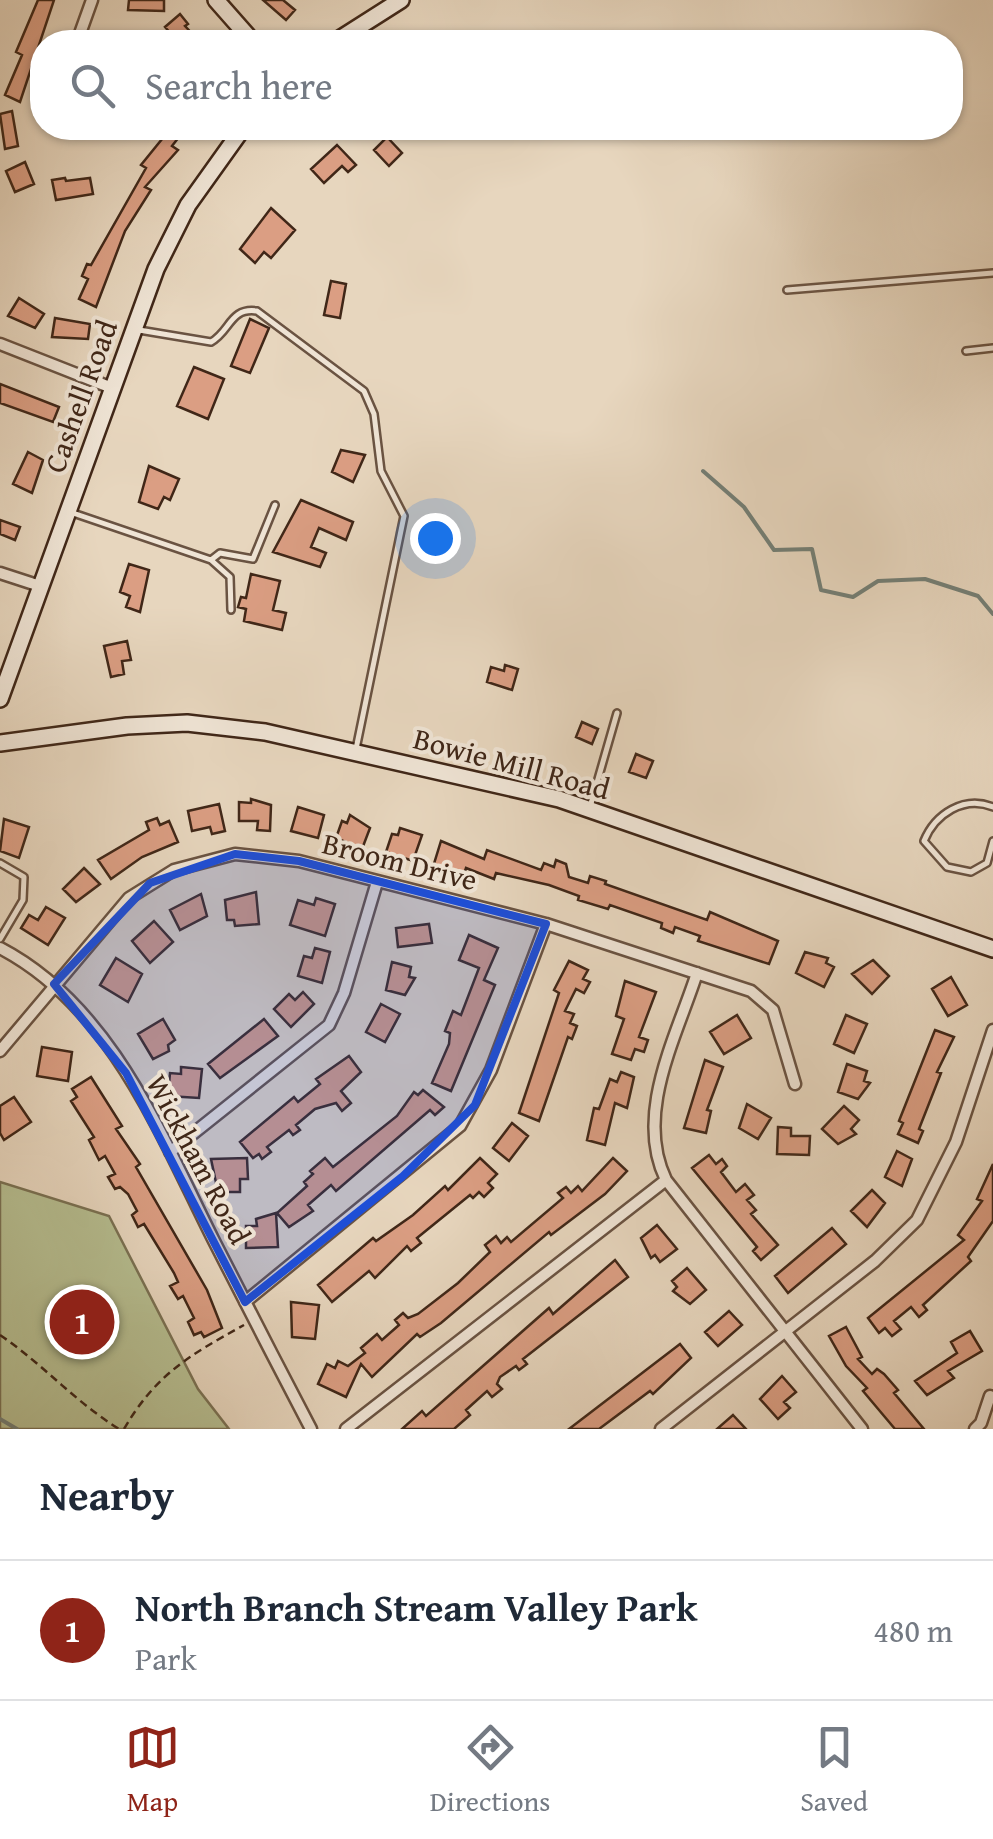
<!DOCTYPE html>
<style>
body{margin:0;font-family:"Gentium Book Plus",serif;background:#f2f2f3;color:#1f2937}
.you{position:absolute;left:435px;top:538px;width:35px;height:35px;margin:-25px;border:8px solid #fff;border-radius:50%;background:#1a73e8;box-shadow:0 0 0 15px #1a73e833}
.badge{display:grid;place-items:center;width:65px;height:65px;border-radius:50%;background:#8f2418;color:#fff;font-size:32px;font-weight:700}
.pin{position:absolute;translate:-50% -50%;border:5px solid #fff;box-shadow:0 2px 10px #0006}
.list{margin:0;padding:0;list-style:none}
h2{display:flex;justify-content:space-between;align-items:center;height:130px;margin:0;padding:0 40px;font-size:42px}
h2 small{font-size:32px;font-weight:400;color:#747a83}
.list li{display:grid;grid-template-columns:65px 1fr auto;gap:30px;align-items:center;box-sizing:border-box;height:140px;padding:0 40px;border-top:2px solid #e0e1e3}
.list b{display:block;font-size:38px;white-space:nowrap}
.list p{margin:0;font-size:32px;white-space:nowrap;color:#747a83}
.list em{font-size:32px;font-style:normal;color:#747a83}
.icon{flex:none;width:55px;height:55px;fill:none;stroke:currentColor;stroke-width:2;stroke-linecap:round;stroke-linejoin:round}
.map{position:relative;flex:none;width:993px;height:1429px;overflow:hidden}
.search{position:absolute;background:#fff;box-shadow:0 2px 8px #0004;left:30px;right:30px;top:30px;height:110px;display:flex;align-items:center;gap:25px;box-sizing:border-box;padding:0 35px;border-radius:40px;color:#747a83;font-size:38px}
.sheet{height:270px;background:#fff}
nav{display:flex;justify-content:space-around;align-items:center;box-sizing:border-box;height:140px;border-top:2px solid #e0e1e3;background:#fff;font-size:28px;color:#747a83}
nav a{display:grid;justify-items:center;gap:5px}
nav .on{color:#8f2418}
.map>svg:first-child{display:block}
.green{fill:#b6be91;stroke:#7b7254;stroke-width:2.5}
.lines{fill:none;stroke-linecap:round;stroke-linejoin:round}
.stream{stroke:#747f76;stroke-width:4}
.building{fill:#db9e83;stroke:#402718;stroke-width:2.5}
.lane-casing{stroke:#6a5342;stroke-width:10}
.street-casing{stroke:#6a5342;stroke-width:15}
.secondary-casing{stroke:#402718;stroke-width:20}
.path{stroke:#402718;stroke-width:2.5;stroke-dasharray:8 5;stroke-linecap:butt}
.lane{stroke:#efe4d5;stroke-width:5}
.street{stroke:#efe4d5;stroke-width:10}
.secondary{stroke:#efe4d5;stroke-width:15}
.marked{fill:#1d4ed8;fill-opacity:0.2;stroke:#1d4ed8;stroke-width:8;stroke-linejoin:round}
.labels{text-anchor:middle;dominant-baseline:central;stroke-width:8;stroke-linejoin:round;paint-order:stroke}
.street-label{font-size:30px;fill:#402718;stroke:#efe4d5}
</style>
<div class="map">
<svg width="993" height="1429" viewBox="0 0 993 1429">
<rect width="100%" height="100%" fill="#e7d6be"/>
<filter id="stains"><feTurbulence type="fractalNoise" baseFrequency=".002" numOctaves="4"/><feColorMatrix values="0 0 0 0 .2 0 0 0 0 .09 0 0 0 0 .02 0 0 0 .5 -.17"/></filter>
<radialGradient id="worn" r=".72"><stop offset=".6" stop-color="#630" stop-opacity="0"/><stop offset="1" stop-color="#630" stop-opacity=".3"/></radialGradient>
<path class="green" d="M0,1182L109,1216L198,1389L229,1429H0Z"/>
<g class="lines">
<path class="stream" d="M703,471L744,507L774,550L812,549L821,590L853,597L878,581L925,579L978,596L993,614
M0,1419L17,1429"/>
</g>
<path class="building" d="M38,0H54L20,102L5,95L22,55L16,52Z
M129,0H164V11L128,10Z
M263,0H283L295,10L286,20Z
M180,14L188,24L185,26L200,42H178L165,27Z
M12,111L18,146L5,149L0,114Z
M171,128H186L172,146L178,150L145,187L151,190L125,231L96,307L79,299L88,279L82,276L87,264L91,265L146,168L141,165Z
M387,137L402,153L389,166L374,150Z
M337,145L356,165L348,172L342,166L324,183L311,169Z
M25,162L34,184L15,192L6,171Z
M65,178L66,181L90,178L93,194L56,200L52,180Z
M271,208L295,230L271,258L264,252L255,263L240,249Z
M331,281L346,284L340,318L324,315Z
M19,298L44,314L35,328L8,316Z
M55,318L90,324L88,339L52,337Z
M250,319L269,328L250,373L231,366Z
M194,367L224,379L208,419L177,406Z
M0,384L59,407L53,422L0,403Z
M341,450L365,455L353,482L332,472Z
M28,452L43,460L32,493L13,484Z
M149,466L179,479L170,500L164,497L158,509L139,502Z
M301,500L353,522L346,540L319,528L311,547L326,553L320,567L273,552Z
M0,520L20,527L15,540L0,534Z
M129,564L149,570L140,612L126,607L130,596L120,592Z
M251,574L280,581L273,610L286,613L282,630L244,621L246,609L238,607L241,597L246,598Z
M127,641L131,660L122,661L124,674L111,677L104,646Z
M505,665L518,669L512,690L487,682L491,667L504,671Z
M582,722L598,729L592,744L576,737Z
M636,754L653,761L646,778L629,772Z
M251,799L271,805L270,831L257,830L258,821H239V802L251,803Z
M219,804L225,831L212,834L210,827L192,831L188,811Z
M298,807L324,815L318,838L291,831Z
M350,815L370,828L362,849L336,838L342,821L347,823Z
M157,818L160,825L169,821L178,842L142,857L111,879L98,860L149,830L146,822Z
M4,819L29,827L19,858L0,851Z
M400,828L422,835L413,861L386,852L392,834L398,835Z
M441,841L484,859L487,850L541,870L544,863L554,867L556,860L566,864L569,877L588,883L590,876L606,881L605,884L707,920L710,912L778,941L769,964L698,941L700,936L675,927L673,933L661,928L662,923L610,905L608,909L578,900L579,896L549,885L496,873L494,879L466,868L463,877L433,867Z
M84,868L100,884L76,902L63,889Z
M256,892L259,924L235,926L234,920H227L225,900Z
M201,894L207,916L180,930L170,910Z
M316,898L335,904L325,936L290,925L298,900L314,905Z
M46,907L65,918L48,945L21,928L29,915L38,920Z
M154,921L173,942L150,963L132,941Z
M429,924L432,943L398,947L396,928Z
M469,935L498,948L484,980L495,985L451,1091L432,1083L449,1044L450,1033L445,1031L453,1011L461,1015L479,968L459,960Z
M315,948L330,952L322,983L298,976L304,956L312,958Z
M805,952L828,958L826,963L834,967L824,987L796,973Z
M116,958L142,974L128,1002L100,985Z
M873,960L889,976L872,994L852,974Z
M569,961L588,970L583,979L590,982L584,993L576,989L565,1011L574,1014L570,1023L577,1026L572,1039L568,1037L539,1121L519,1113L559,993L554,990Z
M392,962L411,967L409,977L415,978L405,995L386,990Z
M951,977L967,1005L948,1016L932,989Z
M625,981L656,992L639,1037L648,1040L644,1052L635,1049L631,1060L612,1054L624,1019L616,1016Z
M303,992L314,1004L291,1027L274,1009L289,994L295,1000Z
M381,1004L400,1014L385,1042L366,1032Z
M737,1015L751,1038L724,1054L710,1032Z
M846,1015L867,1024L854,1053L834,1044Z
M163,1019L175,1040L168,1045L169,1051L153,1059L138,1034Z
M264,1019L278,1036L220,1078L208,1064Z
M935,1030L954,1037L937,1072L941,1073L919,1129L923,1131L918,1143L898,1134L903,1123L899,1121Z
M42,1047L72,1052L68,1081L37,1076Z
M349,1056L361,1072L341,1091L351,1103L342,1111L336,1103L315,1109L296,1125L300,1130L293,1135L289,1130L267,1147L271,1152L262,1159L259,1154L253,1158L240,1142L294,1097L298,1102L320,1084L316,1079Z
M705,1060L723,1067L707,1110L711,1111L706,1133L684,1128Z
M847,1064L867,1071L864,1081L870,1083L858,1099L838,1092Z
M181,1067L202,1069L199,1098L168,1096L170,1073L181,1074Z
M621,1072L634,1077L627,1108L615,1103L605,1145L587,1140L594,1108L599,1109L610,1079L617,1082Z
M91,1077L122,1126L116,1129L140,1164L136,1167L207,1290L222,1328L204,1337L201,1332L194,1335L188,1322L194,1318L183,1296L178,1299L170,1286L178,1282L174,1273L144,1224L138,1227L132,1215L137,1211L128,1194L120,1187L115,1189L108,1177L115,1174L105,1156L99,1160L89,1140L94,1137L71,1101L77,1097L72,1089Z
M423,1090L444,1107L435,1115L430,1110L336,1191L331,1185L308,1205L313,1211L289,1227L277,1213L307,1186L304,1182L313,1174L310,1171L325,1158L333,1167L397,1116L414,1092L418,1095Z
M14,1097L31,1122L4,1140L0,1133V1106Z
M747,1104L771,1118L758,1139L739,1128Z
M844,1106L859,1120L851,1129L856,1134L838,1144L822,1129Z
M512,1123L528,1136L509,1161L493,1148Z
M778,1127L791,1128V1136H810L809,1155L777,1154Z
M897,1151L912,1159L902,1186L885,1177Z
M709,1155L716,1164L722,1159L727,1166L721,1172L736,1192L745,1184L754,1195L747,1200L756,1210L751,1214L778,1245L761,1260L753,1251L757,1247L692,1168Z
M247,1158L248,1179H240V1192H218L211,1159Z
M480,1158L497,1174L488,1183L493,1188L484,1197L479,1192L473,1198L470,1195L417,1238L421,1243L411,1251L407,1246L375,1278L369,1271L332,1302L318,1285L373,1238L376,1241L413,1215L445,1186L448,1190Z
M613,1158L627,1171L605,1194L551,1235L549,1232L441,1323L420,1337L417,1334L372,1377L361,1364L346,1397L318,1384L327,1364L335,1368L338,1361L348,1366L365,1353L361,1348L377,1334L382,1340L399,1325L395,1320L403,1313L408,1318L418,1314L458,1283L490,1252L485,1245L496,1236L501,1243L507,1237L511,1242L563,1198L558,1193L566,1187L571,1193L578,1186L582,1191Z
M993,1164V1221L968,1257L971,1261L923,1305L927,1310L919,1317L911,1307L894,1321L901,1329L892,1336L885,1328L879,1333L868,1318L964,1240L958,1235L982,1201L977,1199Z
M872,1190L885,1203L867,1227L851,1211Z
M276,1213L278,1247L246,1248V1226H257L256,1219Z
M657,1225L677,1249L660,1262L655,1255L651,1258L641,1238Z
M832,1228L846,1244L788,1293L775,1276Z
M615,1260L628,1277L523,1359L527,1364L519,1370L516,1366L500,1377L497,1384L502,1389L492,1397L487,1391L466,1410L470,1415L454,1429H402L422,1411L426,1416L549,1308L553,1314Z
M687,1268L706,1290L690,1304L673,1291L677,1287L672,1281Z
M291,1302L319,1305L315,1339L292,1337Z
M729,1311L742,1325L718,1346L705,1332Z
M846,1327L862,1357L858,1359L872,1374L877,1369L884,1374L898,1390L894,1393L924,1429H895L863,1391L867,1388L846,1366L829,1336Z
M970,1331L982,1351L948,1371L954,1378L927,1395L915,1381L957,1353L951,1342Z
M680,1344L691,1358L653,1394L650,1391L599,1429H569Z
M782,1376L796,1392L784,1402L790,1408L778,1419L760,1399Z
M733,1415L746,1429H717Z"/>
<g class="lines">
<defs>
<path id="lane" d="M787,290L993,273
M139,330L211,342C230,332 230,307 257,311L364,391L374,414L381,471L404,516L356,749
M966,351L993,348
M70,512L211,560L220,553L253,559L275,505
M211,560L230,577L231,610
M590,807L617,713
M993,807C964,795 935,814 924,841L947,867L971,872L987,863L993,841
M0,863L24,877L23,900L0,939"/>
<path id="street" d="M77,42L92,0
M58,129V128
M0,344L112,388
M0,573L40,586
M0,948C111,1006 160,1133 213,1239C245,1302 278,1366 311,1429
M697,973C676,1038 634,1114 666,1180L862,1429
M0,1051L129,898L174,870L235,854L299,861L546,924L751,991L773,1010L795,1084
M170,1152L329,1025L344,993L377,882
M245,1302L460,1126L491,1070L546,924
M346,1429L666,1180
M661,1429L875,1261L917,1220L956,1142L993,1030
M975,1429L981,1423L990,1396"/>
<path id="secondary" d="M216,0L253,42
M335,42L401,0
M0,699L156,269L188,205L243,128
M0,743L127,726L187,723L265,732L559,799L993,949"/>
</defs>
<use href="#lane" class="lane-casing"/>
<use href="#street" class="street-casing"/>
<use href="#secondary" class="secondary-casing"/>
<path class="path" d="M0,1335C44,1365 74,1401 119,1429
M124,1429C156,1374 190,1355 244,1325"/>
<use href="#lane" class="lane"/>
<use href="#street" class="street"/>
<use href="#secondary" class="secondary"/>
</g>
<path class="marked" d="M235,854L299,861L546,924L475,1105L402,1177L245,1302L126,1073L54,984L150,883Z"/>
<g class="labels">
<g class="street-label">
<text transform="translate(80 396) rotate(-70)">Cashell Road</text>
<text transform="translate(512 763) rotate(15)">Bowie Mill Road</text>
<text transform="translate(400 861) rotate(14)">Broom Drive</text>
<text transform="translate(199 1159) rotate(62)">Wickham Road</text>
</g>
</g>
<rect width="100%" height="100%" filter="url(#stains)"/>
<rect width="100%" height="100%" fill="url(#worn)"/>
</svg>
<div class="you"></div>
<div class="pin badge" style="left:82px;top:1322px">1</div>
<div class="search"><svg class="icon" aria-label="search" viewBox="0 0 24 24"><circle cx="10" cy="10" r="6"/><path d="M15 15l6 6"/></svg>Search here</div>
</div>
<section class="sheet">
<h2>Nearby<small></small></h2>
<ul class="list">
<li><span class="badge">1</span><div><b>North Branch Stream Valley Park</b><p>Park</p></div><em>480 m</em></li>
</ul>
</section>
<nav>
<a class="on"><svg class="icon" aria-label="map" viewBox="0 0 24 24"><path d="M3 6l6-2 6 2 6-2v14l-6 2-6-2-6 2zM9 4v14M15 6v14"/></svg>Map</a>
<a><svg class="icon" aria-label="directions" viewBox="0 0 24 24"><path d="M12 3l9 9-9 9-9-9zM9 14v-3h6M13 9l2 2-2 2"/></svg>Directions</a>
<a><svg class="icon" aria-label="saved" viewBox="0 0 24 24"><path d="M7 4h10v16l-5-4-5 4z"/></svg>Saved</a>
</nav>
